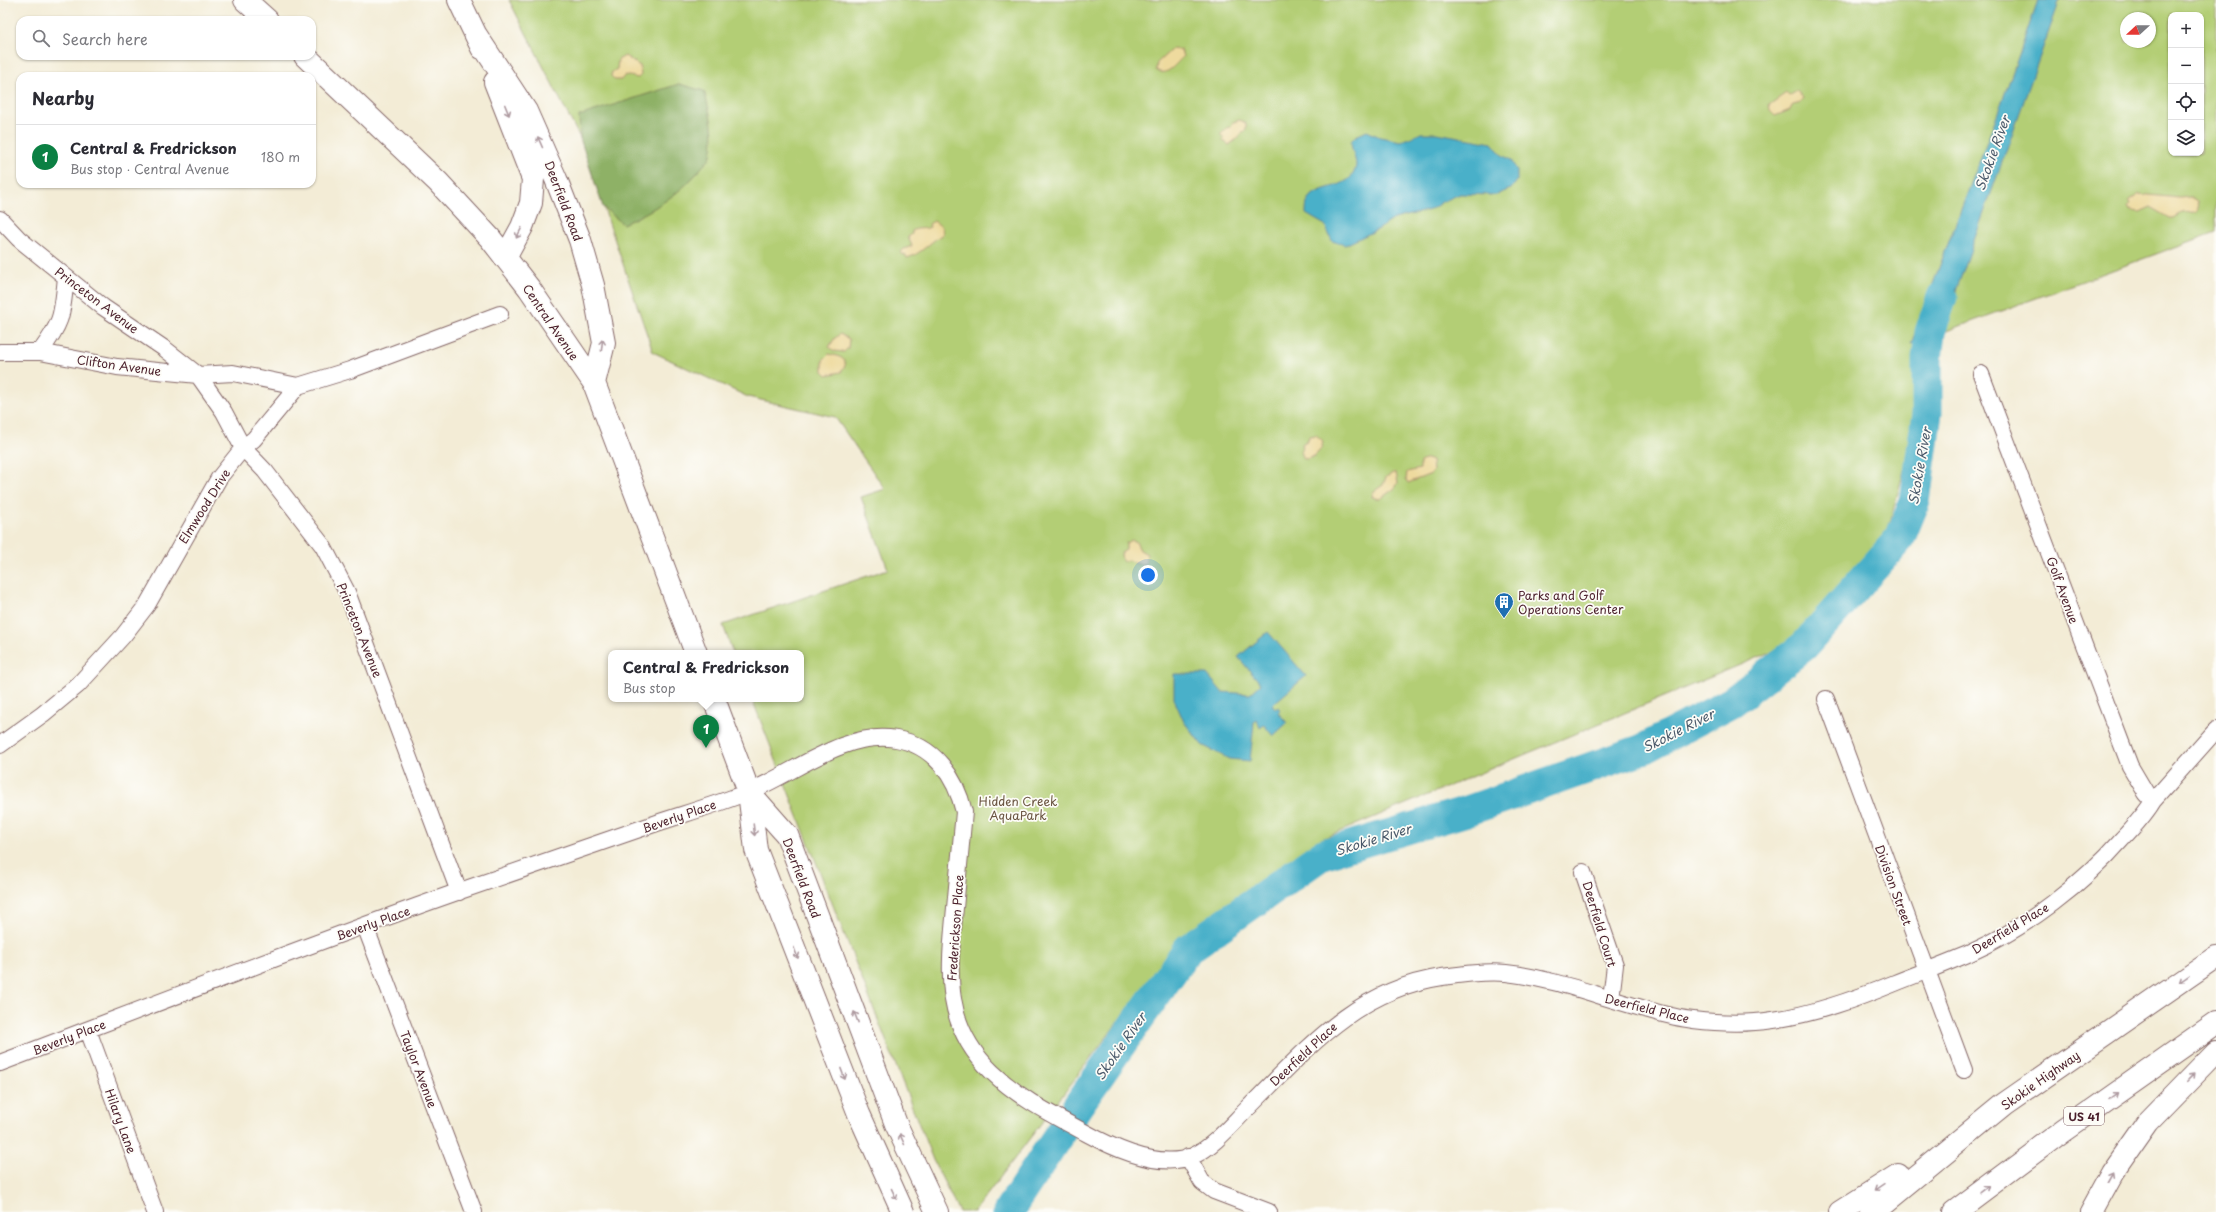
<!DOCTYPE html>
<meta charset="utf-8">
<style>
body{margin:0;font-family:"Playpen Sans",sans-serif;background:#f7f7f7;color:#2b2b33}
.controls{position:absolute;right:12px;top:12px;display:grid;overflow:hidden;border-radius:8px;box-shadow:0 1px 3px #0004}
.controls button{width:36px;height:36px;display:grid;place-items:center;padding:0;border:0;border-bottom:1px solid #e1e1e2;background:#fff;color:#2b2b33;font:20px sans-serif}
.compass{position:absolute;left:2120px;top:12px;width:36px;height:36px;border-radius:50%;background:#fff;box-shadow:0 1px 3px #0004;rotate:249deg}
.you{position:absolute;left:1148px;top:575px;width:14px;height:14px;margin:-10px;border:3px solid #fff;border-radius:50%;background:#1a73e8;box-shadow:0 0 0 6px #1a73e833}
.badge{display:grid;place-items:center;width:26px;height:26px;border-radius:50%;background:#0b8043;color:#fff;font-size:13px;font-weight:700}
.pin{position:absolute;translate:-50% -33px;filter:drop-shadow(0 1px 2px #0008)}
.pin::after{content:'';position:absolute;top:21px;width:14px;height:12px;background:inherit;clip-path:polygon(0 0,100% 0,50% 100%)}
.popup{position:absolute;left:608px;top:650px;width:196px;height:52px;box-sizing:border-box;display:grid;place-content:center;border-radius:8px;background:#fff;filter:drop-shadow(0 1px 3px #0005);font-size:13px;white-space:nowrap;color:#7c7c81}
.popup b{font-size:15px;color:#2b2b33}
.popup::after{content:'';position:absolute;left:50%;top:100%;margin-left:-8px;border:8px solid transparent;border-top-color:#fff}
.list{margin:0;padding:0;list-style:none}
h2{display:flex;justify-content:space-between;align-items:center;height:52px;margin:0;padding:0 16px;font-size:17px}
h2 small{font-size:13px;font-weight:400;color:#7c7c81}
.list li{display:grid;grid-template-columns:26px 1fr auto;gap:12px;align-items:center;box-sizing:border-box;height:64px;padding:0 16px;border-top:1px solid #e1e1e2}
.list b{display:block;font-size:15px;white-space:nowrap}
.list p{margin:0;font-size:13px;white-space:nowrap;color:#7c7c81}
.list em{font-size:13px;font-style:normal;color:#7c7c81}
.icon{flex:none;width:22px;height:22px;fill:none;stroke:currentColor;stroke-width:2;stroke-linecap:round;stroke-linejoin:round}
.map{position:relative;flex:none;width:2216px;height:1212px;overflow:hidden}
.search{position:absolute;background:#fff;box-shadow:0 1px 3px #0004;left:16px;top:16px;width:300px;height:44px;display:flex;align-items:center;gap:10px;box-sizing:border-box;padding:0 14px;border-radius:12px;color:#7c7c81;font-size:15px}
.panel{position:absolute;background:#fff;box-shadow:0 1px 3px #0004;left:16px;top:72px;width:300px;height:116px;border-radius:12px}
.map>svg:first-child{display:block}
.green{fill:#b3ce74;stroke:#7e7650;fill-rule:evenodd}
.forest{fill:#8eb166;stroke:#6c6848}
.sand{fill:#eeda9e;stroke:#9c7c64}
.water{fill:#4ab0c9;stroke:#4a687a}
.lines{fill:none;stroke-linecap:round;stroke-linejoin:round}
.river{stroke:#4ab0c9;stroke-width:31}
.street-casing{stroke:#856767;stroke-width:18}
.secondary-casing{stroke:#856767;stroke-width:24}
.highway-casing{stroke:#856767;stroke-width:24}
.street{stroke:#fff;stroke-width:16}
.secondary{stroke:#fff;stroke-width:22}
.highway{stroke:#fff;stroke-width:22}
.oneway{stroke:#ae9aa0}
.labels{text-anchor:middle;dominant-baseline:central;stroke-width:3.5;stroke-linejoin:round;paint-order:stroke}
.shield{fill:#fdfcf7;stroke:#806168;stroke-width:1}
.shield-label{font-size:11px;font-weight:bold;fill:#4a1f2b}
.street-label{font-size:12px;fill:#4a1f2b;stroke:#fdfcf7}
.poi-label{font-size:12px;fill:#4a1f2b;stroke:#fdfcf7;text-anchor:start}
.park-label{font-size:12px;fill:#6a5441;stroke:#fdfcf7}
.water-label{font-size:13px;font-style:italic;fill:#4a596a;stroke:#fdfcf7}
</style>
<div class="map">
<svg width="2216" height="1212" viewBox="0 0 2216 1212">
<rect width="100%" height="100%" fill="#fdfcf7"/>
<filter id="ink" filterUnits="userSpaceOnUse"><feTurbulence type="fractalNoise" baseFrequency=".025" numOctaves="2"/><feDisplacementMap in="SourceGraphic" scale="8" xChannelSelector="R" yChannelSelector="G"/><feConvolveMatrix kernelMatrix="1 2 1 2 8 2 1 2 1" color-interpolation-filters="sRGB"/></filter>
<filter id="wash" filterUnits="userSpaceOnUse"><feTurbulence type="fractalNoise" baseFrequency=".012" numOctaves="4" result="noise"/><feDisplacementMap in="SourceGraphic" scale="16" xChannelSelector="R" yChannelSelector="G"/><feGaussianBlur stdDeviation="0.9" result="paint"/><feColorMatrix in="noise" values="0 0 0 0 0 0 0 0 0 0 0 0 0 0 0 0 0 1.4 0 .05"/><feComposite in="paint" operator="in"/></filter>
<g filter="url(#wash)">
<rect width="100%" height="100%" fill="#f3ecd6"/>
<path class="green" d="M509,0H2216V232L1941,333L1886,537L1788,645L1317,841L1180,940L974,1212H959L933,1160L752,699H801V653H733L723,625L888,569L861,497L885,489L835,417L748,397L653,352L580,138ZM2171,15H2201V153H2171ZM2126,18H2150V42H2126Z"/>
<path class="forest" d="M679,84L704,91C710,112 716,134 711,155C710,159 705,164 702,167C682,193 653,211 623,224L603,207L580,138L579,116Z"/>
<path class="sand" d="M1173,48L1181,50L1183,57C1176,63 1167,78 1156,70L1157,63Z
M625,56L640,66L641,75L638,78L625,75L621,80H615L611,76L612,72L617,69L618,60Z
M1797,91L1803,98L1801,102L1793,104L1790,110L1775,116L1770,111L1769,105L1786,93L1789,96Z
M1240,120L1246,123V129L1237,139L1229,145L1222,140L1224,138L1220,134L1228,127L1230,128L1233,122Z
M2139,194L2179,198L2190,197L2197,201L2198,209L2195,212L2182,213L2174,218H2170L2151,207L2140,212L2132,211L2128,208L2130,204L2128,202Z
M934,221L942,227L943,234C931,241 920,255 907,258L905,254L903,255L901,252L904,249L912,246L908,237L912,234V231C918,227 924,230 930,227L929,224Z
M840,334L849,339L848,348L844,352L834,351L829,347L835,338Z
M829,354C836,356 847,357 845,366L841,372L827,375L823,371V360Z
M1316,435L1323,441C1322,451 1314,459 1304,459L1301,452L1303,447L1302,444L1308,440L1309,436Z
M1427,459L1432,461L1433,471L1431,474L1408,483L1406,480L1407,472L1420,469V462Z
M1393,473H1396L1398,483L1395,488L1380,499L1372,497L1373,492L1383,485L1386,477Z
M1131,540L1136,542L1140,550L1147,554L1146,563C1142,565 1133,564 1130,560L1122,561L1121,553L1126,550V543Z"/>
<path class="water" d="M2038,0H2060L1941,333L1911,344C1952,229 1999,116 2038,0Z
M1367,131L1380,137L1401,141L1422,133H1437L1492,143L1502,155L1511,160L1517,171V181L1511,189L1495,195L1460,194L1442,202L1430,210L1394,219L1379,229L1345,245L1332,241L1325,225L1306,214C1306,209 1306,203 1309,199C1319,183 1353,191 1356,165C1356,159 1351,149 1351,141L1356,136Z
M1268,632L1306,676L1272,705L1275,709L1278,707L1280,710L1278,712L1287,723L1273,736L1264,725L1260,728L1257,720L1254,722L1250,761L1229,759L1202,745L1184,722L1174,699V674H1207L1222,692L1250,694L1261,684L1238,657Z"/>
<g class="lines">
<path class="river" d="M1008,1212L1079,1104L1188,949L1323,854L1464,812L1643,749L1732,702L1804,646L1900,538L1915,501L1927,413V359L1930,332L1942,297"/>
</g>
</g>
<g filter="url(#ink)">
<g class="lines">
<defs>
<path id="street" d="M0,219L19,239L103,307L165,349L198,375L224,412L243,448L265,471L323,546L347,592L459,892
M0,352H40L117,367L198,375L233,373L298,386
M40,352C63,321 62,315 66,277
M1981,374L2130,766L2146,793L2153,801
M1826,699L1964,1070
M0,745L43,714L78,685L123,636L147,605L219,478L243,448L254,439L298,386L350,370L500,314
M1583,872L1615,965L1611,999
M365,926L474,1212
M88,1030L155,1212
M0,1063C153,1005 306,945 460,891C526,868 591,846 657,823C687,813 718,804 748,792C793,774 845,730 896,739C934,745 956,777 964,812C961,844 958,876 955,908C949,971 942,1024 992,1072C1020,1099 1053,1115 1086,1133C1115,1149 1160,1170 1193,1156C1214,1146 1231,1125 1247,1109C1306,1050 1355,990 1442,977C1463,974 1485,971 1506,973C1551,978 1595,995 1638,1007C1656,1012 1674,1018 1693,1020C1718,1023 1747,1024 1773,1020C1815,1014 1856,999 1895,983C1920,973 1945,964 1970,953C2027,927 2082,885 2123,838C2134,826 2145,815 2153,801L2216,730
M1188,1157L1202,1182L1214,1191L1269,1212"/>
<path id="secondary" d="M245,0L267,20
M459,0L482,48
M476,35L526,111L556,179L580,240L593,285L604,343L594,383
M305,56L438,182L490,238L529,288L594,383L696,653
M495,82L533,179L531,203L522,227L505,258
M714,699L749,792L756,850L859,1114L903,1212
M749,792L787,835L896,1124L937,1212"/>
<path id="highway" d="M1840,1212L1898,1175
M1872,1212L2004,1104L2216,957
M1954,1212L2064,1130L2216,1023
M2091,1212L2113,1172L2148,1122L2216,1052"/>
</defs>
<use href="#street" class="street-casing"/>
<use href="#secondary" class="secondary-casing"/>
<use href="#highway" class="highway-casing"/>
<use href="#street" class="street"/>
<use href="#secondary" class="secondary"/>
<use href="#highway" class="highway"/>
</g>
<defs><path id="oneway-shaft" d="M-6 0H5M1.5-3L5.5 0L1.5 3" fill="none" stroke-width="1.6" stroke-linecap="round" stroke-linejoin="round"/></defs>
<g class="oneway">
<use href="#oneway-shaft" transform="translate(507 110) rotate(68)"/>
<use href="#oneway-shaft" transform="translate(540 142) rotate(-114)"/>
<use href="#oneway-shaft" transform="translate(519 233) rotate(118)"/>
<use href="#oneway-shaft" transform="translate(602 345) rotate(-84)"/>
<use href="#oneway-shaft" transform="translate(754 830) rotate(83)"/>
<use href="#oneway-shaft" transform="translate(796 953) rotate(69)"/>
<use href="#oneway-shaft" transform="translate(2184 979) rotate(145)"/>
<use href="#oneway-shaft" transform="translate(856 1017) rotate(-111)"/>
<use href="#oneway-shaft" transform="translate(843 1074) rotate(69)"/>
<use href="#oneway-shaft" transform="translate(2191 1077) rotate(-46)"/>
<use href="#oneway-shaft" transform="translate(2113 1096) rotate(-35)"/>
<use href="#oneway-shaft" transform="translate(902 1139) rotate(-114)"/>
<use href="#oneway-shaft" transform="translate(2110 1178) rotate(-61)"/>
<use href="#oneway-shaft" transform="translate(1879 1188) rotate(146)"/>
<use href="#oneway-shaft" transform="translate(1985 1189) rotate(-37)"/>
<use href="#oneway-shaft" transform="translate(894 1194) rotate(65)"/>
</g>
</g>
<defs>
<symbol id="building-pin" viewBox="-11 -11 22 30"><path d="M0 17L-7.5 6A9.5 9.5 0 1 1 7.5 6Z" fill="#1f6fb2" stroke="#fdfcf7"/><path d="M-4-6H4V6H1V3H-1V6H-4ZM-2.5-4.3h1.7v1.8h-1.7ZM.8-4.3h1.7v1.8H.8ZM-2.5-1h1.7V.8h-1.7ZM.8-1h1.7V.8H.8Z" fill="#fff"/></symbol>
</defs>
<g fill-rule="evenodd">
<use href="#building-pin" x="1493" y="591" width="22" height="30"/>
</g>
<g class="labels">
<rect class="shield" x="2064" y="1107" width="40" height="18" rx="3"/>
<g class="shield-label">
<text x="2084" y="1116">US 41</text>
</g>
<g class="street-label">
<text transform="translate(564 201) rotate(69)">Deerfield Road</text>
<text transform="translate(97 300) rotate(37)">Princeton Avenue</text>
<text transform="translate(551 322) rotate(56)">Central Avenue</text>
<text transform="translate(119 365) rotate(8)">Clifton Avenue</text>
<text transform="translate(204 506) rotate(-58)">Elmwood Drive</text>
<text transform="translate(2063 590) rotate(70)">Golf Avenue</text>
<text transform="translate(360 630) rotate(68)">Princeton Avenue</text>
<text transform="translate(679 816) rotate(-19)">Beverly Place</text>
<text transform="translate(802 878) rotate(69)">Deerfield Road</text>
<text transform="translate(1894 885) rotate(70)">Division Street</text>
<text transform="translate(373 923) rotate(-20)">Beverly Place</text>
<text transform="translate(1600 924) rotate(73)">Deerfield Court</text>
<text transform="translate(955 928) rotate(-86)">Frederickson Place</text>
<text transform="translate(2010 928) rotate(-31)">Deerfield Place</text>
<text transform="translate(1647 1008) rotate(14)">Deerfield Place</text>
<text transform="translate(69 1037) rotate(-21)">Beverly Place</text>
<text transform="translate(1303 1054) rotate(-43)">Deerfield Place</text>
<text transform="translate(419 1069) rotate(69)">Taylor Avenue</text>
<text transform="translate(2040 1080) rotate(-35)">Skokie Highway</text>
<text transform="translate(121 1121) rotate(70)">Hilary Lane</text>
</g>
<g class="poi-label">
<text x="1518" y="595">Parks and Golf<tspan x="1518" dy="14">Operations Center</tspan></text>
</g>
<g class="park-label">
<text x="1018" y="801">Hidden Creek<tspan x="1018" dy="14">AquaPark</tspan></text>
</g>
<g class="water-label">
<text transform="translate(1992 153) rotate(-70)">Skokie River</text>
<text transform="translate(1919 466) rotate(-80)">Skokie River</text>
<text transform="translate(1678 730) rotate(-27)">Skokie River</text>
<text transform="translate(1373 839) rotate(-17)">Skokie River</text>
<text transform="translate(1120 1046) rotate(-55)">Skokie River</text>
</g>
</g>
</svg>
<div class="controls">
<button>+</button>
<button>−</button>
<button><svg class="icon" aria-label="locate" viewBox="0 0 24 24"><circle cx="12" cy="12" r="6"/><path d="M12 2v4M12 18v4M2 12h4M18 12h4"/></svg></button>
<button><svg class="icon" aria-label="layers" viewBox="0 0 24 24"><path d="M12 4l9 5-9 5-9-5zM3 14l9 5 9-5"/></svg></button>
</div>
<svg class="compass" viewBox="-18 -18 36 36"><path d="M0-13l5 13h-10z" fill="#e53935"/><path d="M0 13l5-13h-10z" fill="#7c7c81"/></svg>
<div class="you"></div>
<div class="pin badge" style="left:706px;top:748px">1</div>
<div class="popup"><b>Central &amp; Fredrickson</b>Bus stop</div>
<div class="search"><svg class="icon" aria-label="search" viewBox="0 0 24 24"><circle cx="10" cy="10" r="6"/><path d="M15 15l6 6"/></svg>Search here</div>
<section class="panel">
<h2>Nearby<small></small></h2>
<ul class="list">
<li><span class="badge">1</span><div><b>Central &amp; Fredrickson</b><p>Bus stop · Central Avenue</p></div><em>180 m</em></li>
</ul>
</section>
</div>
